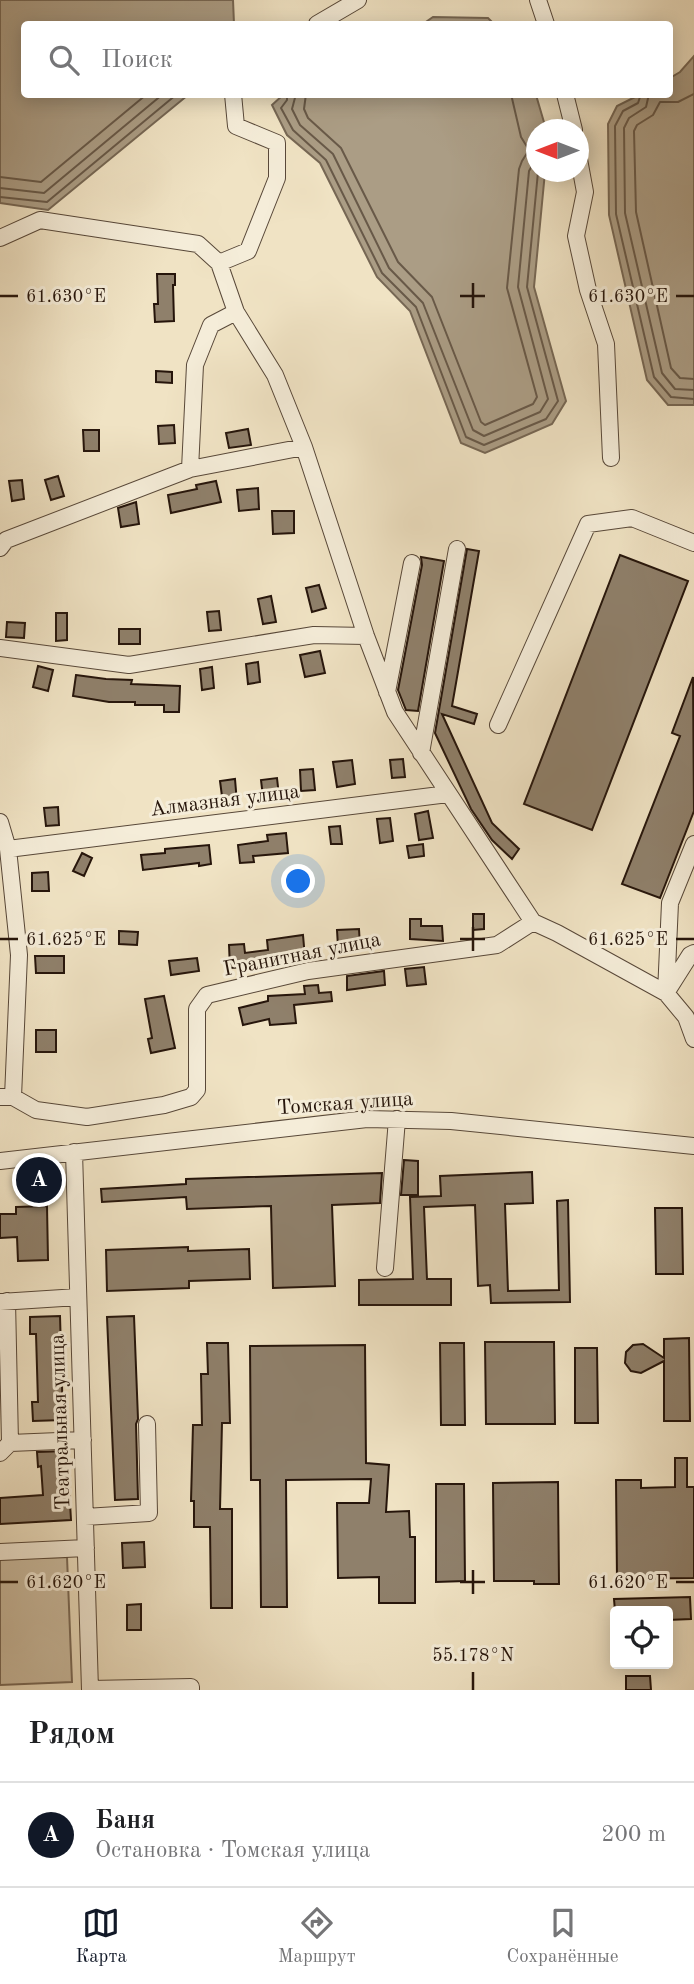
<!DOCTYPE html>
<html lang="ru">
<meta charset="utf-8">
<style>
body{margin:0;font-family:"Old Standard TT",serif;background:#f6f6f6;color:#202124}
.controls{position:absolute;right:21px;bottom:21px;display:grid;overflow:hidden;border-radius:7px;box-shadow:0 4px 18px #0003}
.controls button{width:63px;height:63px;display:grid;place-items:center;padding:0;border:0;border-bottom:2px solid #e0e0e0;background:#fff;color:#202124;font:35px sans-serif}
.compass{position:absolute;left:526px;top:119px;width:63px;height:63px;border-radius:50%;background:#fff;box-shadow:0 4px 18px #0003;rotate:270deg}
.you{position:absolute;left:299px;top:882px;width:24px;height:24px;margin:-18px;border:5px solid #fff;border-radius:50%;background:#1a73e8;box-shadow:0 0 0 10px #1a73e833}
.badge{display:grid;place-items:center;width:46px;height:46px;border-radius:50%;background:#111827;color:#fff;font-size:23px;font-weight:700}
.pin{position:absolute;translate:-50% -50%;border:4px solid #fff;box-shadow:0 2px 7px #0006}
.list{margin:0;padding:0;list-style:none}
h2{display:flex;justify-content:space-between;align-items:center;height:91px;margin:0;padding:0 28px;font-size:30px}
h2 small{font-size:23px;font-weight:400;color:#757577}
.list li{display:grid;grid-template-columns:46px 1fr auto;gap:21px;align-items:center;box-sizing:border-box;height:105px;padding:0 28px;border-top:2px solid #e0e0e0}
.list b{display:block;font-size:26px;white-space:nowrap}
.list p{margin:0;font-size:23px;white-space:nowrap;color:#757577}
.list em{font-size:23px;font-style:normal;color:#757577}
.icon{flex:none;width:38px;height:38px;fill:none;stroke:currentColor;stroke-width:2;stroke-linecap:round;stroke-linejoin:round}
.map{position:relative;flex:none;width:694px;height:1690px;overflow:hidden}
.search{position:absolute;background:#fff;box-shadow:0 4px 18px #0003;left:21px;right:21px;top:21px;height:77px;display:flex;align-items:center;gap:18px;box-sizing:border-box;padding:0 24px;border-radius:7px;color:#757577;font-size:26px}
.sheet{height:196px;background:#fff}
nav{display:flex;justify-content:space-around;align-items:center;box-sizing:border-box;height:98px;border-top:2px solid #e0e0e0;background:#fff;font-size:19px;color:#757577}
nav a{display:grid;justify-items:center;gap:4px}
nav .on{color:#111827}
.map>svg:first-child{display:block}
.green{fill:#cec0a5;stroke:#7a6a58;stroke-width:2}
.water{fill:#ab9d85;stroke:#766754;stroke-width:2}
.lines{fill:none;stroke-linecap:round;stroke-linejoin:round}
.shore{stroke:#685948;stroke-width:2}
.building{fill:#8f806b;stroke:#26150b;stroke-width:2}
.minor-casing{stroke:#584839;stroke-width:18}
.minor{stroke:#f5edd9;stroke-width:16}
.ticks{fill:none;stroke:#26150b;stroke-width:2.5}
.labels{text-anchor:middle;dominant-baseline:central;stroke-width:6;stroke-linejoin:round;paint-order:stroke}
.street-label{font-size:21px;fill:#26150b;stroke:#f5edd9}
.ticks-label{font-size:18px;text-anchor:middle;fill:#26150b;stroke:#f5edd9;stroke-width:6;stroke-linejoin:round;paint-order:stroke}
</style>
<div class="map">
<svg width="694" height="1690" viewBox="0 0 694 1690">
<rect width="100%" height="100%" fill="#f0e3c4"/>
<filter id="stains"><feTurbulence type="fractalNoise" baseFrequency=".00286" numOctaves="4"/><feColorMatrix values="0 0 0 0 .2 0 0 0 0 .09 0 0 0 0 .02 0 0 0 .5 -.17"/></filter>
<radialGradient id="worn" r=".72"><stop offset=".6" stop-color="#630" stop-opacity="0"/><stop offset="1" stop-color="#630" stop-opacity=".3"/></radialGradient>
<path class="green" d="M67,1557L72,1682L0,1685V1559Z"/>
<path class="water" d="M0,0H233L234,24H24V94L188,95L48,210L0,203Z
M433,17L488,18L494,24H423Z
M694,56V405H668L647,380L609,215L608,124L617,106L639,95L670,94V78L680,72Z
M283,95H536L546,129L536,130V172H545L534,287L566,401L552,424L485,453L461,443L410,311L377,277L320,163L287,135L272,105Z"/>
<g class="lines">
<path class="shore" d="M287,94V100L281,108L293,130L326,160L382,273L416,307L466,437L484,445L546,419L558,401L527,287L538,172
M296,94L292,109L300,125L333,154L389,268L423,303L473,430L484,436L540,412L548,399L518,287L529,171L536,159
M306,94L304,109L308,118L341,148L398,262L432,297L481,422L485,425L533,404L537,397L507,288L519,169L522,161L529,150L521,137L511,94
M641,94L638,103L623,111L615,126L616,214L654,377L671,397L694,399
M649,94L646,107L629,118L624,128L625,213L662,373L675,389L694,390
M694,94L678,102H660L653,115L637,125L634,131L636,212L671,368L680,378L694,379
M0,177L41,182L147,94
M0,188L44,193L163,94
M0,197L47,202L177,94"/>
</g>
<path class="building" d="M157,274H175V285H173L174,321L155,322L154,304H158Z
M156,371L172,372V383L156,382Z
M174,425L175,443L159,444L158,426Z
M248,429L251,445L229,448L226,433Z
M83,430H99V451H84Z
M58,476L64,496L51,500L45,480Z
M22,480L24,499L12,501L9,481Z
M216,481L221,502L171,513L168,495L197,489L196,485Z
M258,488L259,509L239,511L237,490Z
M136,502L139,524L121,527L118,508Z
M272,511H294V533L273,534Z
M467,549L479,551L452,706L477,714L474,724L442,714L492,823L519,849L512,859L492,840L471,809L435,733Z
M620,555L688,581L592,830L524,804Z
M421,557L444,561L418,711L406,710L398,690L422,565Z
M319,585L326,608L312,612L306,588Z
M271,596L276,622L263,624L258,599Z
M219,611L221,630L209,631L207,612Z
M56,613H67V640L56,641Z
M7,622L25,623L24,638L6,637Z
M119,629H140V644H119Z
M320,651L325,673L305,677L300,655Z
M258,662L260,682L248,684L246,664Z
M38,666L53,670L48,691L33,687Z
M212,667L214,688L202,690L200,669Z
M76,675L106,679L132,680L131,684L180,686L179,712H164V705H135V702H109L73,696Z
M693,677L694,811L660,898L622,884L680,736L672,733Z
M403,759L405,777L392,778L390,760Z
M352,760L355,784L337,787L333,762Z
M313,769L315,790L301,791L300,770Z
M277,778L279,796L263,797L261,780Z
M235,779L237,803L223,804L220,781Z
M58,807L59,825L46,826L44,808Z
M428,811L433,838L419,840L415,814Z
M390,818L393,841L380,843L377,819Z
M340,826L342,844H331L329,827Z
M286,833L288,853L253,856L254,862L240,863L238,845L268,841L267,835Z
M423,844L424,856L409,858L407,846Z
M209,845L211,864L199,866V863L143,870L141,855L165,853V849Z
M82,853L92,858L84,876L73,871Z
M48,872L49,891H32V873Z
M473,914H484V929L473,930Z
M410,919H421V926H442L443,941L410,939Z
M359,929L360,946L338,947L337,930Z
M119,931L138,932L137,945L119,944Z
M303,935L305,958L284,960V962L262,964V966L230,968L229,945L244,944L245,953L268,950L267,940Z
M35,956H64V973H36Z
M197,958L199,971L171,975L169,961Z
M424,967L426,984L407,986L405,969Z
M384,971L385,985L347,990V976Z
M318,985L319,993L331,992L332,1001L294,1005L296,1023L270,1025L269,1019L243,1025L239,1008L268,1001V996L305,994L304,986Z
M164,996L175,1048L151,1053L148,1039L152,1038L145,999Z
M36,1030H56V1052H36Z
M404,1160L418,1161V1195H401Z
M532,1172L533,1203L505,1204L508,1291L559,1290L557,1201L568,1200L570,1302L491,1303L490,1285L478,1286L475,1205L424,1207L427,1279H451V1305H359V1280L413,1279L410,1197L441,1196L440,1176Z
M382,1173L380,1203L332,1205L335,1286L273,1288L271,1206L187,1209L186,1197L102,1202L101,1189L186,1184V1179Z
M47,1206L48,1260L18,1261L17,1237L0,1238V1214H16V1207Z
M655,1208H682L683,1274H656Z
M188,1247V1251L249,1249L250,1279L189,1281V1288L107,1291L106,1250Z
M60,1316L63,1420L33,1421L32,1402H38L36,1334H30V1317Z
M134,1316L138,1419L136,1424L138,1499L115,1500L107,1317Z
M689,1338L690,1421H664V1361L641,1373L631,1371L625,1363L626,1352L633,1345L643,1344L664,1358V1339Z
M485,1342H554L555,1424H486Z
M207,1343H228L230,1423H222L220,1509H232V1608H211L210,1527H194V1501H191L193,1425H202L201,1374H208Z
M440,1343H464L465,1425H441Z
M365,1345L366,1463L389,1465L386,1512L409,1511L410,1537H415V1603H379V1577L338,1578L337,1503H369L371,1479L286,1480L287,1607H261L260,1480H251L250,1346Z
M575,1348H597L598,1423H575Z
M67,1451L71,1520L0,1524V1498L43,1495L41,1466L38,1467L37,1452Z
M675,1458H687V1487H694V1578L617,1579L616,1480H641V1488L675,1487Z
M558,1482L559,1584H534V1581H494L493,1483Z
M436,1484H464L465,1581L436,1582Z
M144,1542L145,1567L123,1568L122,1543Z
M690,1597L691,1619L668,1620V1611H615L614,1599Z
M141,1604V1630H127V1605Z
M626,1676H650L651,1690H626Z"/>
<g class="lines">
<defs>
<path id="minor" d="M538,0L546,24
M317,24L358,0
M233,94L236,126L277,143V178L248,251L219,263L236,312L275,375L304,447L366,636L395,712L533,922L557,933L666,993L686,1017L694,1039
M565,94L574,130
M578,154L585,192L576,236L588,290L606,344L611,458
M0,238L40,220L198,244L219,263
M190,469L195,365L211,325L236,312
M0,548L6,540L190,469L304,447
M0,648L129,665L314,635L366,636
M387,692L412,563
M498,725L588,524L632,518L694,543
M421,753L457,549
M0,822L8,849L19,955L13,1097
M694,844L670,903L666,993L690,955L694,953
M8,849L448,794
M0,1097H13L36,1110L87,1117L164,1105L191,1097L197,1090V1009L207,995L308,971L497,945L533,922
M74,1152L90,1690
M0,1161L367,1119L451,1121L694,1146
M385,1268L397,1119
M7,1301L10,1443
M0,1302L78,1297
M0,1453L10,1443L83,1440
M85,1517L149,1513L147,1424
M0,1552L86,1548
M90,1689L191,1687V1690"/>
</defs>
<use href="#minor" class="minor-casing"/>
<use href="#minor" class="minor"/>
</g>
<path class="ticks" d="M473,283V308M0,296H18M460,296H485M676,296H694M473,927V951M0,939H18M460,939H485M676,939H694M473,1570V1594M0,1582H18M460,1582H485M676,1582H694M473,1672V1690"/>
<g class="labels">
<g class="street-label">
<text transform="translate(225 801) rotate(-7)">Алмазная улица</text>
<text transform="translate(302 955) rotate(-11)">Гранитная улица</text>
<text transform="translate(345 1104) rotate(-4)">Томская улица</text>
<text transform="translate(61 1422) rotate(-92)">Театральная улица</text>
</g>
</g>
<g class="ticks-label">
<text x="628" y="302">61.630°E</text>
<text x="66" y="302">61.630°E</text>
<text x="66" y="945">61.625°E</text>
<text x="628" y="945">61.625°E</text>
<text x="66" y="1588">61.620°E</text>
<text x="628" y="1588">61.620°E</text>
<text x="473" y="1661">55.178°N</text>
</g>
<rect width="100%" height="100%" filter="url(#stains)"/>
<rect width="100%" height="100%" fill="url(#worn)"/>
</svg>
<div class="controls">
<button><svg class="icon" aria-label="locate" viewBox="0 0 24 24"><circle cx="12" cy="12" r="6"/><path d="M12 2v4M12 18v4M2 12h4M18 12h4"/></svg></button>
</div>
<svg class="compass" viewBox="-18 -18 36 36"><path d="M0-13l5 13h-10z" fill="#e53935"/><path d="M0 13l5-13h-10z" fill="#757577"/></svg>
<div class="you"></div>
<div class="pin badge" style="left:39px;top:1180px">A</div>
<div class="search"><svg class="icon" aria-label="search" viewBox="0 0 24 24"><circle cx="10" cy="10" r="6"/><path d="M15 15l6 6"/></svg>Поиск</div>
</div>
<section class="sheet">
<h2>Рядом<small></small></h2>
<ul class="list">
<li><span class="badge">A</span><div><b>Баня</b><p>Остановка · Томская улица</p></div><em>200 m</em></li>
</ul>
</section>
<nav>
<a class="on"><svg class="icon" aria-label="map" viewBox="0 0 24 24"><path d="M3 6l6-2 6 2 6-2v14l-6 2-6-2-6 2zM9 4v14M15 6v14"/></svg>Карта</a>
<a><svg class="icon" aria-label="directions" viewBox="0 0 24 24"><path d="M12 3l9 9-9 9-9-9zM9 14v-3h6M13 9l2 2-2 2"/></svg>Маршрут</a>
<a><svg class="icon" aria-label="saved" viewBox="0 0 24 24"><path d="M7 4h10v16l-5-4-5 4z"/></svg>Сохранённые</a>
</nav>
